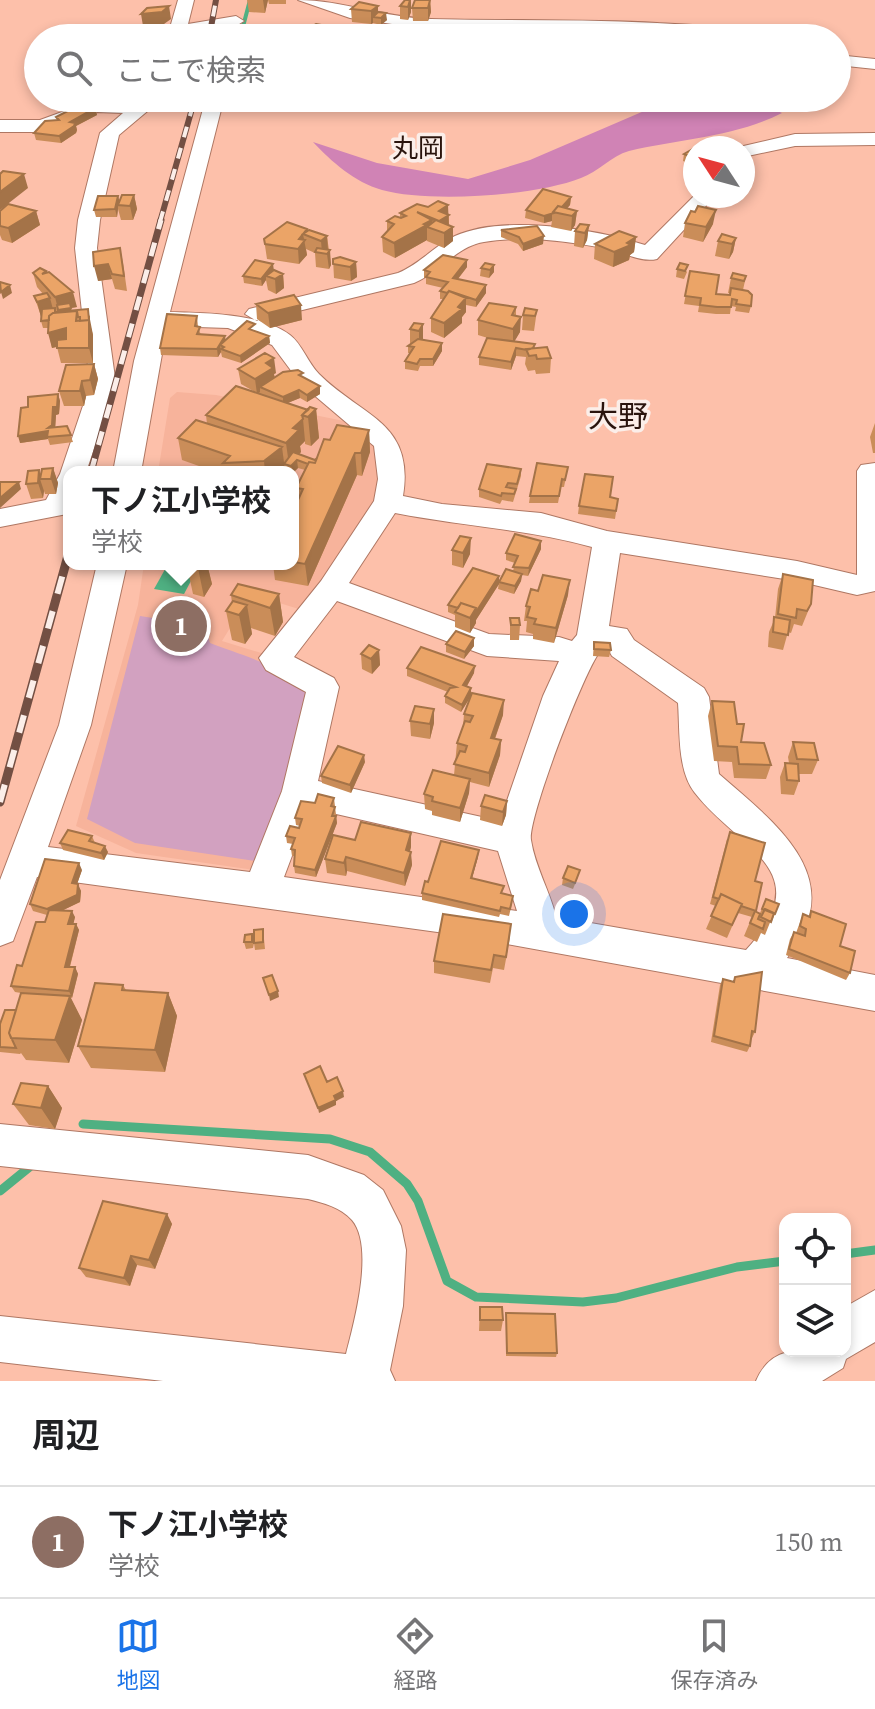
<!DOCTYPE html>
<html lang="ja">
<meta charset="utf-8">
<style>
body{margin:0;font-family:"Source Serif 4","Noto Sans JP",serif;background:#f2f2f2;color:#202124}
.controls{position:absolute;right:24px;bottom:24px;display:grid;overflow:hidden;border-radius:16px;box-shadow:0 4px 12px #0003}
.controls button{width:72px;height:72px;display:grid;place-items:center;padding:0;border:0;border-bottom:2px solid #e0e0e0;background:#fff;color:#202124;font:40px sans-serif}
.compass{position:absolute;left:683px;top:136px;width:72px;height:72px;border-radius:50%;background:#fff;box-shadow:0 4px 12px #0003;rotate:306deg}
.you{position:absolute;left:574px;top:914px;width:28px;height:28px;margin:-20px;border:6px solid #fff;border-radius:50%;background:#1a73e8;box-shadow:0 0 0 12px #1a73e833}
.badge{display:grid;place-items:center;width:52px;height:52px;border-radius:50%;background:#1a73e8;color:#fff;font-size:26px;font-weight:700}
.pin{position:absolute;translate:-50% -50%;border:4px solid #fff;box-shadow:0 2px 8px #0006}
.popup{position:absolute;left:63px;top:466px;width:236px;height:104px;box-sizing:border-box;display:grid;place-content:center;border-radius:16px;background:#fff;filter:drop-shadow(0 2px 6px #0005);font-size:26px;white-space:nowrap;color:#757577}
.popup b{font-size:30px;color:#202124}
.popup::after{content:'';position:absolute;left:50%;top:100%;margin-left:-16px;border:16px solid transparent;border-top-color:#fff}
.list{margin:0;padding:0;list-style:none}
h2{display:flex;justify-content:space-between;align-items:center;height:104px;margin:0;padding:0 32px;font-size:34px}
h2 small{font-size:26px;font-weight:400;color:#757577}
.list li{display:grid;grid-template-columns:52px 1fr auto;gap:24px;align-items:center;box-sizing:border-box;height:112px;padding:0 32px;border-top:2px solid #e0e0e0}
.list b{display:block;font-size:30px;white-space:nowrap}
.list p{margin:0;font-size:26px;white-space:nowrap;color:#757577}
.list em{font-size:26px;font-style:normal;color:#757577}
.icon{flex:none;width:44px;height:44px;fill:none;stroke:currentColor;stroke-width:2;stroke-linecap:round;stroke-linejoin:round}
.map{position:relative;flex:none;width:875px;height:1381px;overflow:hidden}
.search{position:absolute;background:#fff;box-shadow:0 4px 12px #0003;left:24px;right:24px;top:24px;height:88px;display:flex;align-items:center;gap:20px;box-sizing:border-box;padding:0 28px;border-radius:44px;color:#757577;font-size:30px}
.sheet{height:216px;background:#fff}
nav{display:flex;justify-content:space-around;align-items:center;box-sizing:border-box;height:112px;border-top:2px solid #e0e0e0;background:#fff;font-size:22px;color:#757577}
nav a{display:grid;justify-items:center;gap:4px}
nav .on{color:#1a73e8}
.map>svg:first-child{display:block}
.built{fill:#f7b39b}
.green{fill:#d2a1c0}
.forest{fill:#d083b5}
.water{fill:#4fb082}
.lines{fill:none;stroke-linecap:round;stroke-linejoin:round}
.stream-far1{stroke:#4fb082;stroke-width:4}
.stream{stroke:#4fb082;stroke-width:9}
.minor-casing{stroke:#af7763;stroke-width:2}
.minor{fill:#fff;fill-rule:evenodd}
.rail-far2-casing{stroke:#734f43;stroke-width:6}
.rail-far1-casing{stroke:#734f43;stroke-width:7}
.rail-casing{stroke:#734f43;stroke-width:9}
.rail-far2{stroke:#fbeee9;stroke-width:4;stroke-dasharray:11;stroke-linecap:butt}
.rail-far1{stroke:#fbeee9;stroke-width:5;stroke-dasharray:14;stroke-linecap:butt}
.rail{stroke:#fbeee9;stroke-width:6;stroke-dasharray:18;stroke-linecap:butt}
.wall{fill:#ca8d59}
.shaded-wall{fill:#a47348}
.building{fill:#eba467;stroke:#a47348;stroke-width:2}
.labels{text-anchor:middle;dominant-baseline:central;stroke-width:7;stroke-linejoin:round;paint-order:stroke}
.far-neighbourhood-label{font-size:26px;fill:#2a140d;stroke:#fbeee9}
.neighbourhood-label{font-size:30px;fill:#2a140d;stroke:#fbeee9}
</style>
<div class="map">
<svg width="875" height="1381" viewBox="0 0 875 1381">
<rect width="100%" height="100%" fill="#fdc0aa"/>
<path class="built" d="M177,392L216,395L344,421L383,448L385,486L305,611L251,594L222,641L271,656L310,683L262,871L136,853L76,826L138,605L144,564H293V472H158L170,398Z"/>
<path class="green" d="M140,616L205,626L210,643C241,655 287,667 309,694L278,803L255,861L135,843L87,819Z"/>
<path class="forest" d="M702,100L757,102L782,113C735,137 680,139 629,151C611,156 598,172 581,178C536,196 429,203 382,190C354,182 332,162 313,142L377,163L468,179L530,160L658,105Z"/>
<path class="water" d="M168,564H200L184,594L154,589Z"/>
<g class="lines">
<path class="stream-far1" d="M240,38L250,0"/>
<path class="stream" d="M83,1124L330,1139L370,1152L407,1184L418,1201L447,1281L476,1297L583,1302L616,1298L737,1267L785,1261
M0,1191L32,1165
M845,1254L875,1250"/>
<defs>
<path id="minor" d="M178,0H194L188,24L236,16L244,21L236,26L186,34L185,38H167Z
M298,0C342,0 385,18 431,19C506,21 581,19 657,23C691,25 726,26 760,34L763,38L564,28L427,29L350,18Z
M837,55L875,59V69L837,65Z
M142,98H163L119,135L100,220L97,248L116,385L86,472H69L67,514L0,527V509L46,500L60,474L90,385L75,248L78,220L100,133L123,113L97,112L42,132H0V120H40L95,100L136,103Z
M206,98H224L170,312C204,313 261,313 290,335C302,344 308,363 319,374C362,417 415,422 403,496L442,504L541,513L607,531L797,561L857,575V471L861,465L875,463V591L857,595L797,581L620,553L609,626L627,629L634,640L704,688L709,697L719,774C776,824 851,878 787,958L875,975V1011L452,934L37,877L13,941L0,946V880L59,725L97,564H127L91,725L48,847L250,872L282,791L306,692L266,670L259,658L321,581L374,501L378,479L374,446L301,384L272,345L228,328L167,326L141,472H113L134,361ZM395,513C461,526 527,529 592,547L577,635L572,641L559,637L489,634L349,583ZM337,601L487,656L559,661L543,696L500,821L318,781L339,687L334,678L294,657ZM608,649L612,656L678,703C680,730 677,771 695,793C738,849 821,870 746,950L556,917C550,891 535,867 531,840C527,820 585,668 601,650ZM310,808L498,851L517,911L284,877Z
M875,133V145L795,146L743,157V148H735L795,134Z
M695,195L715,196L657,259C641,263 624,252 608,249C569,241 524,235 484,242C457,246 439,273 414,283L257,321L245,314L249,309L398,273C420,264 434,246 455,236C503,214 597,229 645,245Z
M0,1124L308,1155L364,1175L383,1190L401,1226L406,1250L403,1306L390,1370L395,1381H163L0,1362V1316L346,1354C354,1323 375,1247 352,1220C340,1207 324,1203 308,1199L0,1166Z
M875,1290V1342L846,1359L843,1368L822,1381H756C773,1341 807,1351 845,1351V1307Z"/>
</defs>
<use href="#minor" class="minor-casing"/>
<use href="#minor" class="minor"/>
<defs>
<path id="rail-far2" d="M209,38L216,0
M160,222L195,98"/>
<path id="rail-far1" d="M91,472L161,220"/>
<path id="rail" d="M0,802L69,552"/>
</defs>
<use href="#rail-far2" class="rail-far2-casing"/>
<use href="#rail-far1" class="rail-far1-casing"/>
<use href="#rail" class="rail-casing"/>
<use href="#rail-far2" class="rail-far2"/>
<use href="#rail-far1" class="rail-far1"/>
<use href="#rail" class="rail"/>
</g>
<path class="wall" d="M247,0H268L265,13L249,12Z
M268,0H286V4H269Z
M411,0V12L408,20L400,19V6Z
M430,0L431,12L428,21H413L412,8Z
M351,9L378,12L387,20L381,25L373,23L371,24L352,22Z
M95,108L97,115L76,126L77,130L76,133L61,143L36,140L34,133L57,120L56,117Z
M695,148V166L683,161L684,154Z
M134,195L137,209L133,220H121L118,209L117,217H96L94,210Z
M571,197L570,205L567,208L577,211L575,225L571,231L551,227L552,221L544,223L525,218L526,210Z
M0,211H36L40,225L12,243L2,240L0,235Z
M400,213L449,215V225L453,241L444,248L427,241V237V240L395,258L383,252L382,237L387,232V221L400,218Z
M685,223L713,224L703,242L683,237Z
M589,225L587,240L583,248L574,246L575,231Z
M307,229V232L327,236L331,265L329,269L316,267L315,253L306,249L307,255L299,264L267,259L264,239Z
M501,230L543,244L523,251L518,244L501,237Z
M636,237L634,252L630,255L629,260L613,267L594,259L595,244Z
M736,238L733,252L729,259L715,256L718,241Z
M120,248L123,263L127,291L115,289L112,279L98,281Z
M333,259L356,262L357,277L351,281L334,278Z
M680,263L687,272L684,279L676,277L677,269Z
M494,265V272L489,278L480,276L481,268Z
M467,267L458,279L486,285V293L476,307L466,305V312L462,317V323L444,338L431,332V318L443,299H440V291L443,288L426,284V278H424V270Z
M273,271L283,274L284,288L276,294L268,290L266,280L262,286L244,283L243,276Z
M690,271L716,294L730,295V293H728L731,278L746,276L743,290L751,306L749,313L735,311L736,307L731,306L730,314H716L698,312L699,306L684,304Z
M47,272L77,307L71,308V310L90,316V324L93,335V363H61L57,347L52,348L48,328H43L41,321V316L34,296L43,294L37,287L33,273Z
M256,304L302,320L270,328L257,319Z
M516,307V316L520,332L514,341L535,348L551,358L550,373L536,374L535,370L528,371L525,364L526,357L516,356L511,370L479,365V357L491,339L478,335V320Z
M537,310L534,331L522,330L523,315Z
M197,316L198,327L201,335L225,340L256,331L269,336L270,343L241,363L222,357L221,352L218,357L161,355L160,348Z
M414,323L423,340L442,351L433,366H420L418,371L405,369V361L410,353H408V346L410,344V329Z
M94,364L98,379L94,395L86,396L84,406H64L59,391Z
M238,369L276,373L274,374L275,378L304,377L320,386V394L307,402L300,398L287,403L308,410L316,409L319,438L311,446L305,444V441L300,446L301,452L299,454L315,460L330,440L369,430L370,452L362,476L357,475L308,586L275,580L273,564H293V511L298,501L296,488L305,470L298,468L293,472H287L285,470L282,472H216L182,460L178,438L207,424L206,415L255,392L241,384Z
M58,394L60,401L59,414L56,415L55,427L67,426L73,442L50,445L48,439L20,443L28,407Z
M875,423V453H873L870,437Z
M568,467L564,487H561L558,503H529L530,496Z
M53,468L58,483L56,494H45L44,491L43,498L31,499L26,484Z
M521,469V476L513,502L502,500L500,504L479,497V489Z
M610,497L618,499L615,519L578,514L579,506Z
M541,549L528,576L522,575L521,581L514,594L498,589L499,582L513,571L515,563L506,560V553Z
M452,550L470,554L463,568L452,565Z
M207,564L212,584L204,597L193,594L187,566Z
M783,574L811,604L802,626L794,624L791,633L788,632L783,650L768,647L769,632L775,618L778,589Z
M499,576V584L476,620V623L470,633L455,627V615L448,612V605Z
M279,594L283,622L275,636L251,628L252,634L245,644L232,640L226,611L232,603L231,595Z
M568,595L554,643L533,639V634L526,632L527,621H524L526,606Z
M510,618L520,625L519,640H510Z
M474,638V646L464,659L446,652V644Z
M594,642L611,650L609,657L593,656Z
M379,650L380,665L372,674L362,669L361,654Z
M407,668L474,673L467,686L471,688V696L461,712L445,703V696L448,692L407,676Z
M712,701L737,724L741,742L771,765L766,779L734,778L732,762L714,761L708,716Z
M464,714L503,715L495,739L501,740L500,755L489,787L470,782L469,793L460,822L432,815V811L425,809L424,794L454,775L457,743L463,726Z
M410,721L434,723L430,739L411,736Z
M793,742L818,760L812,774H799V781L794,795L781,794L780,777L785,763H789L788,757Z
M365,762L351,793L322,783L321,776Z
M334,798L337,823L316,877L295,873L294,866L295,856H292L291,849L293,844L287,843L286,836L299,828L300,826L296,825L295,818L315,803Z
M507,801L506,815L502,826L480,820L481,806Z
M411,833V847L410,851L412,865L405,886L347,871L346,876L327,873L325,859L355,840Z
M92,836L95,843L108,852L104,860L63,850L60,843Z
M727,839L755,881L756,911L760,913L766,899L779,904L772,921L771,920L765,935L761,933L757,942L744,936L752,917L738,913L727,938L706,929L716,906L710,904Z
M478,857L472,879L503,894L512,903L509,916L500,914L499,917L422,900V893L428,882Z
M82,870L77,884L81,891L80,902L63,910L75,917L73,924H76L79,930L70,967H75L78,974L72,998L70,997L82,1020L69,1063L26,1060L21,1053L20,1054L0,1052V1024L16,1010L27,994L15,992L11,986L45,922L47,915L33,911L30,904Z
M578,877L573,889L562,885L563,878Z
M811,911L840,946L850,973L846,980L786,955L790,939L794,932L796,933L803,914L809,916Z
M263,929L265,949L255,950L254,943L253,948L246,949L244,942L252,934L254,940Z
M510,937L504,970L493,968L490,983L434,973V961Z
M735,977L755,1032L752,1038H751L750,1046L747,1052L711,1042L720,985L723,979L733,982Z
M123,985L126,990L168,993L177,1016L165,1072L91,1068L78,1046Z
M48,1086L62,1108L55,1129L29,1125L13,1104Z
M167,1214L172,1224L155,1269L137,1265L130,1286L86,1277L79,1268Z
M480,1307L503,1320L501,1331H479Z
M506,1313L557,1353L556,1357L506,1356Z"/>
<path class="shaded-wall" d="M263,0H268L265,13Z
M411,0V12L408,20V7Z
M430,0L431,12L428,21V8Z
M169,6L171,19L164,24L143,26L141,14Z
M378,6V18L373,17V23L371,24V11Z
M386,13L387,20L381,25V18Z
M332,27V38H313Z
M95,108L97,115L76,126L77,130L76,133L61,143L59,136L70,122Z
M24,174L28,188L0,210V192Z
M134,195L137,209L133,220L130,206Z
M118,196L120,203L118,205V209L117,217L115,209Z
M571,197L570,205L562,214L559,211Z
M448,205L449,229L439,231V211Z
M716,210L713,224L703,242L706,227Z
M36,211L40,225L12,243L8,228Z
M577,211L575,225L571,231L572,216Z
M552,213V221L544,223V216Z
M432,220V229L427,227V240L395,258L394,243Z
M589,225L587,240L583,248L585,233Z
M453,227V241L444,248V233Z
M307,229L308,236L303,234L307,255L299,264L298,249L299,239Z
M327,236L328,251L322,253L321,241Z
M544,236L543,244L523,251V244Z
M636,237L634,252L630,255L629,260L613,267L614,252Z
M736,238L733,252L729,259L732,244Z
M330,250L331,265L329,269L327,254Z
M467,260V267L453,285V278Z
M356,262L357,277L351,281L350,267Z
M108,264L112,279L98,281L94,266Z
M273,264L274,271L266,276V280L262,286L261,279Z
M494,265V272L489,278L490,270Z
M283,274L284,288L276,294L275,279Z
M10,285L12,293L3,299L1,292Z
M486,285V293L476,307V300Z
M73,292L77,307L71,308L73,315L60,317L55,297Z
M50,298L54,313L41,317L37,302Z
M466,298V312L462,317V323L444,338V323Z
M301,305L302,320L270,328L268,313Z
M88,309L93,335V363L89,348Z
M521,317L520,332L513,344V329Z
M423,324V339L419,346V331Z
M66,328L70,343L52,348L48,333Z
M225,336L226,344L220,345L221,352L218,357L217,349Z
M269,336L270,343L241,363L240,356Z
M442,343V351L433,366V359Z
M516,348V356L511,370V362Z
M274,358L276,373L274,374L275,383L260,387V392L257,394L255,379L266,363Z
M94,364L98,379L94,395L90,380Z
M82,381L86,396L84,406L80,391Z
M320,386V394L307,402V395Z
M299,390L300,398L283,405V397Z
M58,394L60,401L59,414L56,415L55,432L48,428Z
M316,409L319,438L311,446L308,417Z
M303,419L305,441L300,446L301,452L289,465L286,443L293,428Z
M369,430L370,452L362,476L361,453Z
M48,431V439L20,443L18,436Z
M282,447L285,470L282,472H265L264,461Z
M355,453L357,475L308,586L305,564Z
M297,460L298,468L293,473L291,466Z
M53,468L58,483L56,494L51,479Z
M39,470L42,479H40L44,491L43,498L38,483Z
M19,482L21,489L0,508V498Z
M471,538L470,554L463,568V553Z
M541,541V549L528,576L529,568Z
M200,564H207L212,584L204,597L198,568Z
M522,574L521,581L514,594L515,586Z
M499,576V584L476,620V623L470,633V618Z
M570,580L568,595L554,643L556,628Z
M279,594L283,622L275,636L270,608Z
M247,605L252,634L245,644L239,615Z
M474,638V646L464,659L465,652Z
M379,650L380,665L372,674L371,659Z
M475,666L474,673L463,693V685Z
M471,688V696L461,712L462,705Z
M504,700L503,715L490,752L491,738Z
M434,709V723L430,739V724Z
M501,740L500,755L489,787V773Z
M364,755L365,762L351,793L350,785Z
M470,779L469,793L460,822V808Z
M507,801L506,815L502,826L503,812Z
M336,816L337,823L316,877L315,870Z
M411,833V847L406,864V850Z
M105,846L108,852L104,860L101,853Z
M479,850L478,857L470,885L471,878Z
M411,852L412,865L405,886L404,873Z
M346,857L347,871L346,876L344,863Z
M79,863L82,870L75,890L72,883Z
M78,884L81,891L80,902L51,916L47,909Z
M72,911L75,917L72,930L68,924Z
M76,924L79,930L68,973L65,967Z
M75,967L78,974L72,998L69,991Z
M278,991L279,997L270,1001L269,995Z
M168,993L177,1016L165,1072L155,1050Z
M70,996L82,1020L69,1063L55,1040Z
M48,1086L62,1108L55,1129L41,1108Z
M343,1091L344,1097L336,1101V1105L319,1113L318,1108L334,1096Z
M167,1214L172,1224L155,1269L149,1260Z
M131,1256L137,1265L130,1286L124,1278Z"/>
<path class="building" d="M405,0H410L408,7L400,6Z
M415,0H430L428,8H412Z
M359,2L378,6L371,11L351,9Z
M169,6L162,12L141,14L147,8Z
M378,12L386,13L381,18L373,17Z
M316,24L332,27L313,38L294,37Z
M145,32L162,35L158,38H136Z
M425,32L460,33L459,38H424Z
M360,33L385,34L384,38H358Z
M83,103L95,108L70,122L75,123L74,126L59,136L34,133L45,121L59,120L56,117Z
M705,142L720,148H695V158L684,154Z
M3,171L24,174L0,192V174Z
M543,189L571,197L562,207L558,206L553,212L554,213L544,216L526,210Z
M122,195H134L130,206L118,205Z
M98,196H118L115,209L94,210Z
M438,201L448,205L439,211L449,215L439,221L417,212L432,220L424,224L427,225L394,243L382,237L394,224L387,221L395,216L401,218L406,216L400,213L417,204L428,207Z
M8,204L36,211L8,228L0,226V211Z
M558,206L577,211L572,216L553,212Z
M698,206L716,210L706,227L685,223L691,211L695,212Z
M436,220L453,227L444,233L427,227Z
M287,222L307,229L299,239L305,240L298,249L265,244L264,239Z
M580,224L589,225L585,233L575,231Z
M537,226L544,236L523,244L519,237L501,230Z
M309,230L327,236L321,241L303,234Z
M619,231L636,237L627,243L631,245L614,252L595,244Z
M722,234L736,238L732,244L718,241Z
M120,248L124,276L112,274L108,264L94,266L93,252Z
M317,248L330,250L327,254L315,252Z
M443,255L467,260L453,278L486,285L476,300L449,291L447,293L440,291L448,282L426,277L430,272L424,270Z
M340,257L356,262L350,267L333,264V259Z
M255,260L273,264L261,279L243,276Z
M485,263L494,265L490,270L481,268Z
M680,263L688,265L685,271L677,269Z
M40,268L46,271L42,274L49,272L73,292L55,297L33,273Z
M274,270L283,274L275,279L266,276Z
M690,271L719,275L716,294L730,295L731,288L748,291L752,295L751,306L736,304L737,300L732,299L731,307H717L700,305L701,298L685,296Z
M733,273L746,276L744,281L731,278Z
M0,282L10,285L1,292Z
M449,291L466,298L458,307L462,309L444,323L431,318Z
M47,293L50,298L37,302L34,296Z
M294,295L301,305L268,313L256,304Z
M70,303L71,308L58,310L57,305Z
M489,303L516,307L512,315L521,317L513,329L478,320Z
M55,308V312L88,309L89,320L80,321V317H78L77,311L53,313L49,316V320L41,321L42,309Z
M525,308L537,310L535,316L523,315Z
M77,311L76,321L89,320V348H57V340L66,339V328L48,333L49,316L53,313Z
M167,314L197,316L195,326L200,327L197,334L225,336L217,349L160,348Z
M247,321L255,324L249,329L269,336L240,356L221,349L224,347L220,345Z
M414,323L423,324L419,331L410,329Z
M487,338L535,344L533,348L527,350L516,348L511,362L479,357Z
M418,339L442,343L433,359H420L417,364L405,361L414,347L408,346Z
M547,347L551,358L537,359L536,355L529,356L526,349Z
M265,353L274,358L266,363L273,368L255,379L238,369Z
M94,364L90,380L82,381L80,391H59L66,365Z
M298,370L303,373L299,375L320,386L307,395L299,390L283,397L260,387L283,372Z
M236,386L308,410L302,415L303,419L293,428L299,430L286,443L206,415Z
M58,394L57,407H53L52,425L48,428L67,426L71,435L47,437L48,431L18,436L21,408L28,407V397Z
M310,407L316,409L308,417L302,415Z
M196,420L282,447L264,461L223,463L230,456L178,438Z
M337,425L369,430L361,453H355L305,564L293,562V511L303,489L296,488L309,462L315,463L324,439L330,440Z
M293,452L315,460L317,458L315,463L309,462L308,464L297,460L291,466L284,464Z
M537,463L568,467L565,480L562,479L559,496H530Z
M487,464L521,469L517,484L508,483L506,487L516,489L514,494L502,493L501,496L479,489Z
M53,468L51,479H40L42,469Z
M39,470L38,483L26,484L28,471Z
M585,474L613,477L610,497L618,499L616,511L579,506Z
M0,482H19L0,498Z
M515,534L541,541L529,568L513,567L518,556L506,553Z
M460,536L471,538L463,553L452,550Z
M187,564H200L198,568L187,566Z
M473,568L499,576L476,612V608L461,603L458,608L448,605Z
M506,569L522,574L515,586L499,582Z
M783,574L813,580L811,604L807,611L797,609L796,618L778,614Z
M543,575L570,580L556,628L534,624L536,619L527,617L530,607L526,606L531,589L538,591Z
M238,584L279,594L270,608L231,595Z
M233,601L247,605L239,615L226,611Z
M461,603L476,608L470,618L455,612Z
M774,617L790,620L788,635L773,632Z
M510,618H519L520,625H511Z
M456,631L474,638L465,652L446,644Z
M594,642L610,643L611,650L594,649Z
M369,645L379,650L371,659L361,654Z
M421,647L475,666L463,685L471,688L462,705L445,696L450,688L456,687L407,668Z
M472,693L504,700L491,738L501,740L489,773L454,764L460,751L465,752L467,746L457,743L465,721L470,722L473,716L464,714Z
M712,701L734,702L737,724H744L741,742L764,743L771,765L739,764L737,747L718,746Z
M415,706L434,709L430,724L410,721Z
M793,742L814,743L818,760L797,759Z
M338,746L364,755L350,785L321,776Z
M785,763L798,764L799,781L787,780Z
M433,770L470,779L460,808L432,801L433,797L424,794Z
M318,794L334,798L331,806L335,807L332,816H336L315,870L294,866L295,850L291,849L295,838L286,836L290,826L299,828L302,819L295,818L301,801L315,803Z
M485,795L507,801L503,812L481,806Z
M361,822L411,833L406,850L411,852L404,873L346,857L344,863L325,859L333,835L355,840Z
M68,830L92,836L89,841L105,846L101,853L60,843Z
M730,832L765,843L755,881L762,883L756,911L741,906L742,904L721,894L719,899L713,897Z
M441,841L479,850L471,878L504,886L501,893L513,896L510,909L501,907L500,911L422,893L425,881L428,882Z
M45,859L79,863L72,883L78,884L77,895L47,909L30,904Z
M568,866L580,870L575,883L563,878Z
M721,894L742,904L732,925L711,916Z
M766,899L779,904L775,914L762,909Z
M765,909L774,913L771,922L761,917Z
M49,910L72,911L68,924H76L65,967H75L69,991L11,986L17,965L22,966L36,922H45Z
M755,911L760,914L758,919L765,922L763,929L750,923Z
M811,911L846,924L840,946L855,951L850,973L789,949L794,932L805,936L806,929L800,926L803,914L810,917Z
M443,914L511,924L506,957L494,955L491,970L434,961Z
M263,929V942L254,943V930Z
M252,934V942H244L245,935Z
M762,972L755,1032L752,1031L750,1046L714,1036L723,979L734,982L735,977Z
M272,975L278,991L269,995L263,978Z
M95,983L123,985L122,990L168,993L155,1050L78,1046Z
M21,993L70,996L55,1040L11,1038L9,1033Z
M5,1010H16L9,1033L16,1048L0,1047V1024Z
M320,1066L327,1082L337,1077L343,1091L334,1096L336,1100L318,1108L304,1074Z
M21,1083L48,1086L41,1108L13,1104Z
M103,1201L167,1214L149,1260L131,1256L124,1278L79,1268Z
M480,1307H502L503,1320H480Z
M506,1313L555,1314L557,1353H507Z"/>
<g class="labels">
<g class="far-neighbourhood-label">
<text x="418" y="148">丸岡</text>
</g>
<g class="neighbourhood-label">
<text x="618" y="416">大野</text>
</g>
</g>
</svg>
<div class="controls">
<button><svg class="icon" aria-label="locate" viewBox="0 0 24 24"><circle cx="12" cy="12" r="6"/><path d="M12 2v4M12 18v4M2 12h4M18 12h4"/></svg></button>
<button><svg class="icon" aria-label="layers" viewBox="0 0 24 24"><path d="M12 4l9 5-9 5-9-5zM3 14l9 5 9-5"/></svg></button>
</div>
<svg class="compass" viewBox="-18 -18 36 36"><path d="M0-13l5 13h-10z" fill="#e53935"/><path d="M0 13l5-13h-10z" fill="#757577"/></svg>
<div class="you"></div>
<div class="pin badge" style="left:181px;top:626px;background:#8d6e63">1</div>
<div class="popup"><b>下ノ江小学校</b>学校</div>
<div class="search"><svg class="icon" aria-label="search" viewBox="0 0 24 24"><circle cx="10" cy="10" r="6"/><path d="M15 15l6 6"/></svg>ここで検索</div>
</div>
<section class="sheet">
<h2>周辺<small></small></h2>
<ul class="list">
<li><span class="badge" style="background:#8d6e63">1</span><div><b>下ノ江小学校</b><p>学校</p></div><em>150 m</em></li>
</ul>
</section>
<nav>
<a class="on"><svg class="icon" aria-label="map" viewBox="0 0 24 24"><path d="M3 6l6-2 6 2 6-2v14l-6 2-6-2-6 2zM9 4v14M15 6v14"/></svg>地図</a>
<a><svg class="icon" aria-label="directions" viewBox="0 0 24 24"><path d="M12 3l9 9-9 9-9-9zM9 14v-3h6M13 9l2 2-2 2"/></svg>経路</a>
<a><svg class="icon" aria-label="saved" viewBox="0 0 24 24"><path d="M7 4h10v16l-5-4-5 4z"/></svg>保存済み</a>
</nav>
